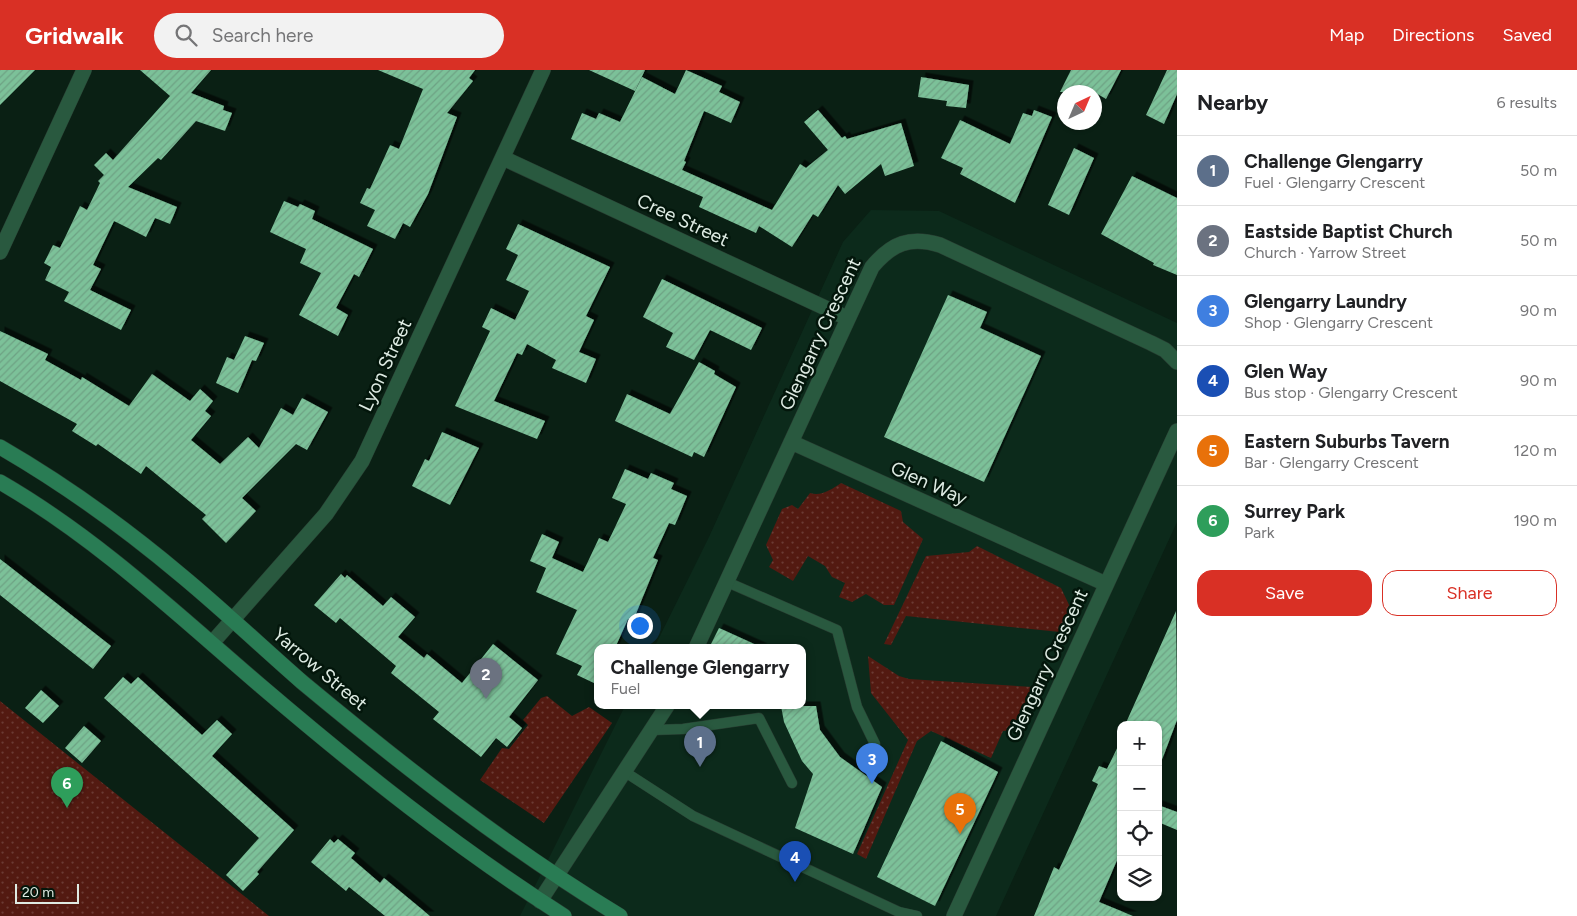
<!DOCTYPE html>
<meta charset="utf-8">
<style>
body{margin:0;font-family:Figtree,sans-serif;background:#f2f2f2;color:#202124}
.controls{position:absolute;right:15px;bottom:15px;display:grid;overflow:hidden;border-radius:10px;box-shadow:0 1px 4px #0004}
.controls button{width:45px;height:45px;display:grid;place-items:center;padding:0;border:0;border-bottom:1px solid #e0e0e0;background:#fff;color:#202124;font:25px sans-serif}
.compass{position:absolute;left:1057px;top:15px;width:45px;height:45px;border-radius:50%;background:#fff;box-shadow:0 1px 4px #0004;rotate:44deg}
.scale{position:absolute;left:15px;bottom:12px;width:64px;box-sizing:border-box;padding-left:5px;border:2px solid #deebe3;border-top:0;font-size:14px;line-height:18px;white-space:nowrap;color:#deebe3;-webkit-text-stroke:4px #03160b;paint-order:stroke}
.you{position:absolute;left:639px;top:555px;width:18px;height:18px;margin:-12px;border:4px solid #fff;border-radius:50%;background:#1a73e8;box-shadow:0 0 0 8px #1a73e833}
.badge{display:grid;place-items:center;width:32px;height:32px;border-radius:50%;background:#d93025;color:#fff;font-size:16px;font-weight:700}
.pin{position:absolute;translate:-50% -41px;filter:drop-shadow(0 1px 2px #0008)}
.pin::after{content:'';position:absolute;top:26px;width:18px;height:15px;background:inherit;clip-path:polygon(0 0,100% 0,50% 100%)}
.popup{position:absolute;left:594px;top:574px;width:212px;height:65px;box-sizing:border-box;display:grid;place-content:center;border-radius:10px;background:#fff;filter:drop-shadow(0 1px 4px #0005);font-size:16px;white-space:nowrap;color:#757577}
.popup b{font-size:19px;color:#202124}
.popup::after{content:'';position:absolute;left:50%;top:100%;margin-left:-10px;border:10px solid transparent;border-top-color:#fff}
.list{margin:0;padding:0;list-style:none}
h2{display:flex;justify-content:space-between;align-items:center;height:65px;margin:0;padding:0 20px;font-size:21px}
h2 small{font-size:16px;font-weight:400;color:#757577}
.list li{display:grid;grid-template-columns:32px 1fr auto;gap:15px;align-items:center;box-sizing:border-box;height:70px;padding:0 20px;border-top:1px solid #e0e0e0}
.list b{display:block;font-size:19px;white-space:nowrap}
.list p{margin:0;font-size:16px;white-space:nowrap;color:#757577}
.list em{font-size:16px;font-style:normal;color:#757577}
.actions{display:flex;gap:10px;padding:15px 20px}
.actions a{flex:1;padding:11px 0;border:1px solid #d93025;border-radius:15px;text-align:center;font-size:18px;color:#d93025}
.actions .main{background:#d93025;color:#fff}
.icon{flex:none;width:28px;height:28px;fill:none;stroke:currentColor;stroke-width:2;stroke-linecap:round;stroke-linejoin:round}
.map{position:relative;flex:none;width:1177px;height:846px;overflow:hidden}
header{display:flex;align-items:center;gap:30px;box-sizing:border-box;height:70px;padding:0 25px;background:#d93025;color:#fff}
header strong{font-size:24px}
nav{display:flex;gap:28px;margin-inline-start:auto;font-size:18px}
.search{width:350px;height:45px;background:#f2f2f2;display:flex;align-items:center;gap:12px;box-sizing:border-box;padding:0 18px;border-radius:28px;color:#757577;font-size:19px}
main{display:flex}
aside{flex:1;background:#fff}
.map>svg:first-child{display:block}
.built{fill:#0c2a1b}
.green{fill:url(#green-dots)}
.building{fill:url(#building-hatch);filter:url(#shadow)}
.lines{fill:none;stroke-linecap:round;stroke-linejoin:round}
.lane-casing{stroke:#283c31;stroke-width:11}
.street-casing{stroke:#283c31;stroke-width:16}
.secondary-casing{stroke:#283c31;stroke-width:16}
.lane{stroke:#29593f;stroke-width:10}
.street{stroke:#29593f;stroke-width:15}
.secondary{stroke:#297c54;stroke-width:15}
.labels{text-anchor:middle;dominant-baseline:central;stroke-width:5;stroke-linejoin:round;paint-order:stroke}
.street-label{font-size:19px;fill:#deebe3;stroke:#03160b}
</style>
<header>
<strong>Gridwalk</strong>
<div class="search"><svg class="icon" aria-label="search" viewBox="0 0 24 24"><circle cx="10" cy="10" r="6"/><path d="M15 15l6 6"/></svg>Search here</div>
<nav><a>Map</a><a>Directions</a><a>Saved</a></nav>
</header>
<main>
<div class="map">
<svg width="1177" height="846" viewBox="0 0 1177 846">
<defs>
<pattern id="green-dots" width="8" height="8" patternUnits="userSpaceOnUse" patternTransform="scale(1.25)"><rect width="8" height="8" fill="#531a11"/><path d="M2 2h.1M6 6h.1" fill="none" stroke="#6b3b34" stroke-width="1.8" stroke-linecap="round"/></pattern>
<pattern id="building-hatch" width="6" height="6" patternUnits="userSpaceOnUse" patternTransform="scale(1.25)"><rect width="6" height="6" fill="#7cc199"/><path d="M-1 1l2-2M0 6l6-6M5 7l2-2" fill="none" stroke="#6ea284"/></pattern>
<filter id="shadow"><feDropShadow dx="4.5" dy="-4.5" stdDeviation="0" flood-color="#0009"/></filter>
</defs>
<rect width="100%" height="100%" fill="#0a2014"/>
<path class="built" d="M871,140L939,141L1177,253V452L996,846H520L625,636H802V578H654L709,467L843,172Z"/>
<path class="green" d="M841,413L901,441L903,452L923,469L894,535H884L866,524L852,532L839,527L845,513L832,507L825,496L808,486L793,511L769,497L773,490L766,475L782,439L792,435L798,439L810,423C821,427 832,419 841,413Z
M977,476L1061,518L1071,539L1060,562L906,546L891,575L884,574L926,486L969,482Z
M868,586L899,606L909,609L1033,617L1012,660L1003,661L991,688L931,661L917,671L866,789L857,784L908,670L871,623Z
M547,626L572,646L589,637L612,653L544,753L480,710L502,678L509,679L528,655L523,650L541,628Z
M0,631L269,846H0Z"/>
<path class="building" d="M0,0H35L0,35Z
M140,0H211L191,23L224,36L223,40L232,43L225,61L196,51L161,90L158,88L128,117L177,137L170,154L155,148L146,167L114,151L93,195L101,199L90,220L131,240L121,260L64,231L69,222L45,210L51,197L44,193L53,175L60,178L80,136L87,140L100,113L98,111L104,105L94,95L106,83L113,90L170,26Z
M378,0H475L469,8L473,11L447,43L457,47L428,124L410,157L403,153L395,169L367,156L375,140L360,133L367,118L370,119L390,75L399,79L423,19Z
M589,0H645L635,21Z
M686,0L722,16L719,22L740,32L731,53L704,41L684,91L686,92L682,100L772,140L800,94L806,98L828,80L804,52L818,40L842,68L845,66L847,69L901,53L914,96L885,106L881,94L845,124L838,115L818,147L813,144L792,177L759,156L756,163L699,137L703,127L571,69L582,43L596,49L599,43L620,52L642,7L675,24Z
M1071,0H1121L1106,29L1094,22H1060Z
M1167,0H1177V24L1164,54L1146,45Z
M921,7L969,15L966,38L946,36L947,31L918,27Z
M1034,40L1052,47L1015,133L960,104L963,98L941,88L960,50L1010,74L1023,43L1032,46Z
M1074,78L1094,88L1069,145L1048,135Z
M1132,106L1177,128V205L1153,195L1154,193L1101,164Z
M284,131L298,137L300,134L315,141L312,149L373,179L359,207L354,204L336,238L348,245L338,266L299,245L321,203L300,193L306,179L270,162Z
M518,154L610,197L586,246L594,250L579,282L596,289L586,313L552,298L556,290L527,274L522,285L517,283L494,331L545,351L537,369L455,336L490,261L482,257L491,238L515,250L529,221L506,210L518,185L506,179Z
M662,209L762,258L751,280L710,260L694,290L666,277L673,263L643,247Z
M948,225L987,242L980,258L1041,286L984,412L884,367Z
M0,261L48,284L45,290L81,310L82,307L129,336L152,304L190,331L200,319L213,331L205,341L211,346L191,370L220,394L248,367L259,378L281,338L293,345L302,328L328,342L307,380L296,374L242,428L256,441L226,473L202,449L206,445L146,396L141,404L98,374L96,376L72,361L77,354L0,311Z
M245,266L264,273L256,291L252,290L238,323L216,313L227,287L234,290Z
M699,292L715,301L714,304L736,317L704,387L694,382L692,387L615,351L627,324L670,344Z
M442,362L479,378L450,435L412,416L425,389L429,391Z
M625,399L648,409L651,403L674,413L671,419L687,426L675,455L669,453L653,488L658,490L633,551L628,549L615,578H598V615L577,605L582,596L556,584L577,540L536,522L546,498L530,491L542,464L559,472L552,488L583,502L599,468L608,472L626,434L612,428Z
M0,489L111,576L93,599L0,525Z
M341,504L345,508L347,505L383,536L391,527L415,547L398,567L424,588L427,584L462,613L493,574L538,610L509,647L522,658L507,677L496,668L481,687L433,649L439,642L391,603L396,596L340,548L336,553L314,535Z
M1176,541L1177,650L1160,695L1158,655H1125Z
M719,558L763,578H709Z
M123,607L131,614L138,607L202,665L217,650L232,664L212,686L294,760L257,802L259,804L243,821L226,805L259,768L104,628Z
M41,620L59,636L43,653L25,638Z
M781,636H816L820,660L840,687L882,717L853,784L795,758L813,704L802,691L784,652Z
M84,656L101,671L82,693L65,678Z
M1121,670V781L1099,832L1133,846H1034L1054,797L1059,800L1098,714L1092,711L1099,696L1107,699Z
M941,671L998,702L935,836L877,807Z
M1158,735L1177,742V760L1158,752Z
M330,769L334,773L338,769L355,783L351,788L380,813L384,808L430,846H385L349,817L346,821L311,792Z"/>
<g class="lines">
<defs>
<path id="lane" d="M727,512L837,560L857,637L875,674
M653,660L683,659L759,648L792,713
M625,702L693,746L899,842L917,846"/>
<path id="street" d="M503,88L847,248
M0,182L84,0
M791,372L1106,514
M212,573L326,444L362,391L543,0
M696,578L872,197C892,173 910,166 940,175L1151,273L1165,280L1177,292
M540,831L667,636
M954,846L1177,361"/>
<path id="secondary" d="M0,377C64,414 125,458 182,506C223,540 262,577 302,612C403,696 508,778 620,846
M0,412C97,468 178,545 262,617C358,699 457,778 564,846"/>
</defs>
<use href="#lane" class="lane-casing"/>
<use href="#street" class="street-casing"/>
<use href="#secondary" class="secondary-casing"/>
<use href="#lane" class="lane"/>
<use href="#street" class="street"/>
<use href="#secondary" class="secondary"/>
</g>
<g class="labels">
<g class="street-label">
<text transform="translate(683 150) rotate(25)">Cree Street</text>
<text transform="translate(820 264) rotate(-65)">Glengarry Crescent</text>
<text transform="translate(385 295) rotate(-65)">Lyon Street</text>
<text transform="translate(929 413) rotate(24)">Glen Way</text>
<text transform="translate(1047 595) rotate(-65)">Glengarry Crescent</text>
<text transform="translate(320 599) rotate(40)">Yarrow Street</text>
</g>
</g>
</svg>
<div class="controls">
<button>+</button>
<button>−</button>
<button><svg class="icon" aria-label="locate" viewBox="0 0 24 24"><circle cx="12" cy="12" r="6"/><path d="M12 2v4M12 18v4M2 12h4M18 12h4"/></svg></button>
<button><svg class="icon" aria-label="layers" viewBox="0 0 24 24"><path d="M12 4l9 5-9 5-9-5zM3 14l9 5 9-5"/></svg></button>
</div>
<svg class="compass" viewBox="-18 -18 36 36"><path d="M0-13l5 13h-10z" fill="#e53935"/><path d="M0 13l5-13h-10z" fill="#757577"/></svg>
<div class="scale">20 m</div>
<div class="you"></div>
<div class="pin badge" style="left:700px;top:697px;background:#5c6f8a">1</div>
<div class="popup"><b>Challenge Glengarry</b>Fuel</div>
<div class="pin badge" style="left:486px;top:629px;background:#6b7280">2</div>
<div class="pin badge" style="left:872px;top:714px;background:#3f7fe0">3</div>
<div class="pin badge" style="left:795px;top:812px;background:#1a4fb4">4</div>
<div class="pin badge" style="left:960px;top:764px;background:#e8710a">5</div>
<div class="pin badge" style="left:67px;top:738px;background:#2e9e5b">6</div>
</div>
<aside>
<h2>Nearby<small>6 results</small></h2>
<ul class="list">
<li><span class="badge" style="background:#5c6f8a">1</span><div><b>Challenge Glengarry</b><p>Fuel · Glengarry Crescent</p></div><em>50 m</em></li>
<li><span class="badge" style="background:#6b7280">2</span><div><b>Eastside Baptist Church</b><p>Church · Yarrow Street</p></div><em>50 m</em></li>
<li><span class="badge" style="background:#3f7fe0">3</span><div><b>Glengarry Laundry</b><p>Shop · Glengarry Crescent</p></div><em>90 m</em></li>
<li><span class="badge" style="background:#1a4fb4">4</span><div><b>Glen Way</b><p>Bus stop · Glengarry Crescent</p></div><em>90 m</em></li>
<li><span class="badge" style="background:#e8710a">5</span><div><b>Eastern Suburbs Tavern</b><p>Bar · Glengarry Crescent</p></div><em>120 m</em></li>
<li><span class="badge" style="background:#2e9e5b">6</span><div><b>Surrey Park</b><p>Park</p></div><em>190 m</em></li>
</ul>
<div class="actions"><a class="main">Save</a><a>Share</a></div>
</aside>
</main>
